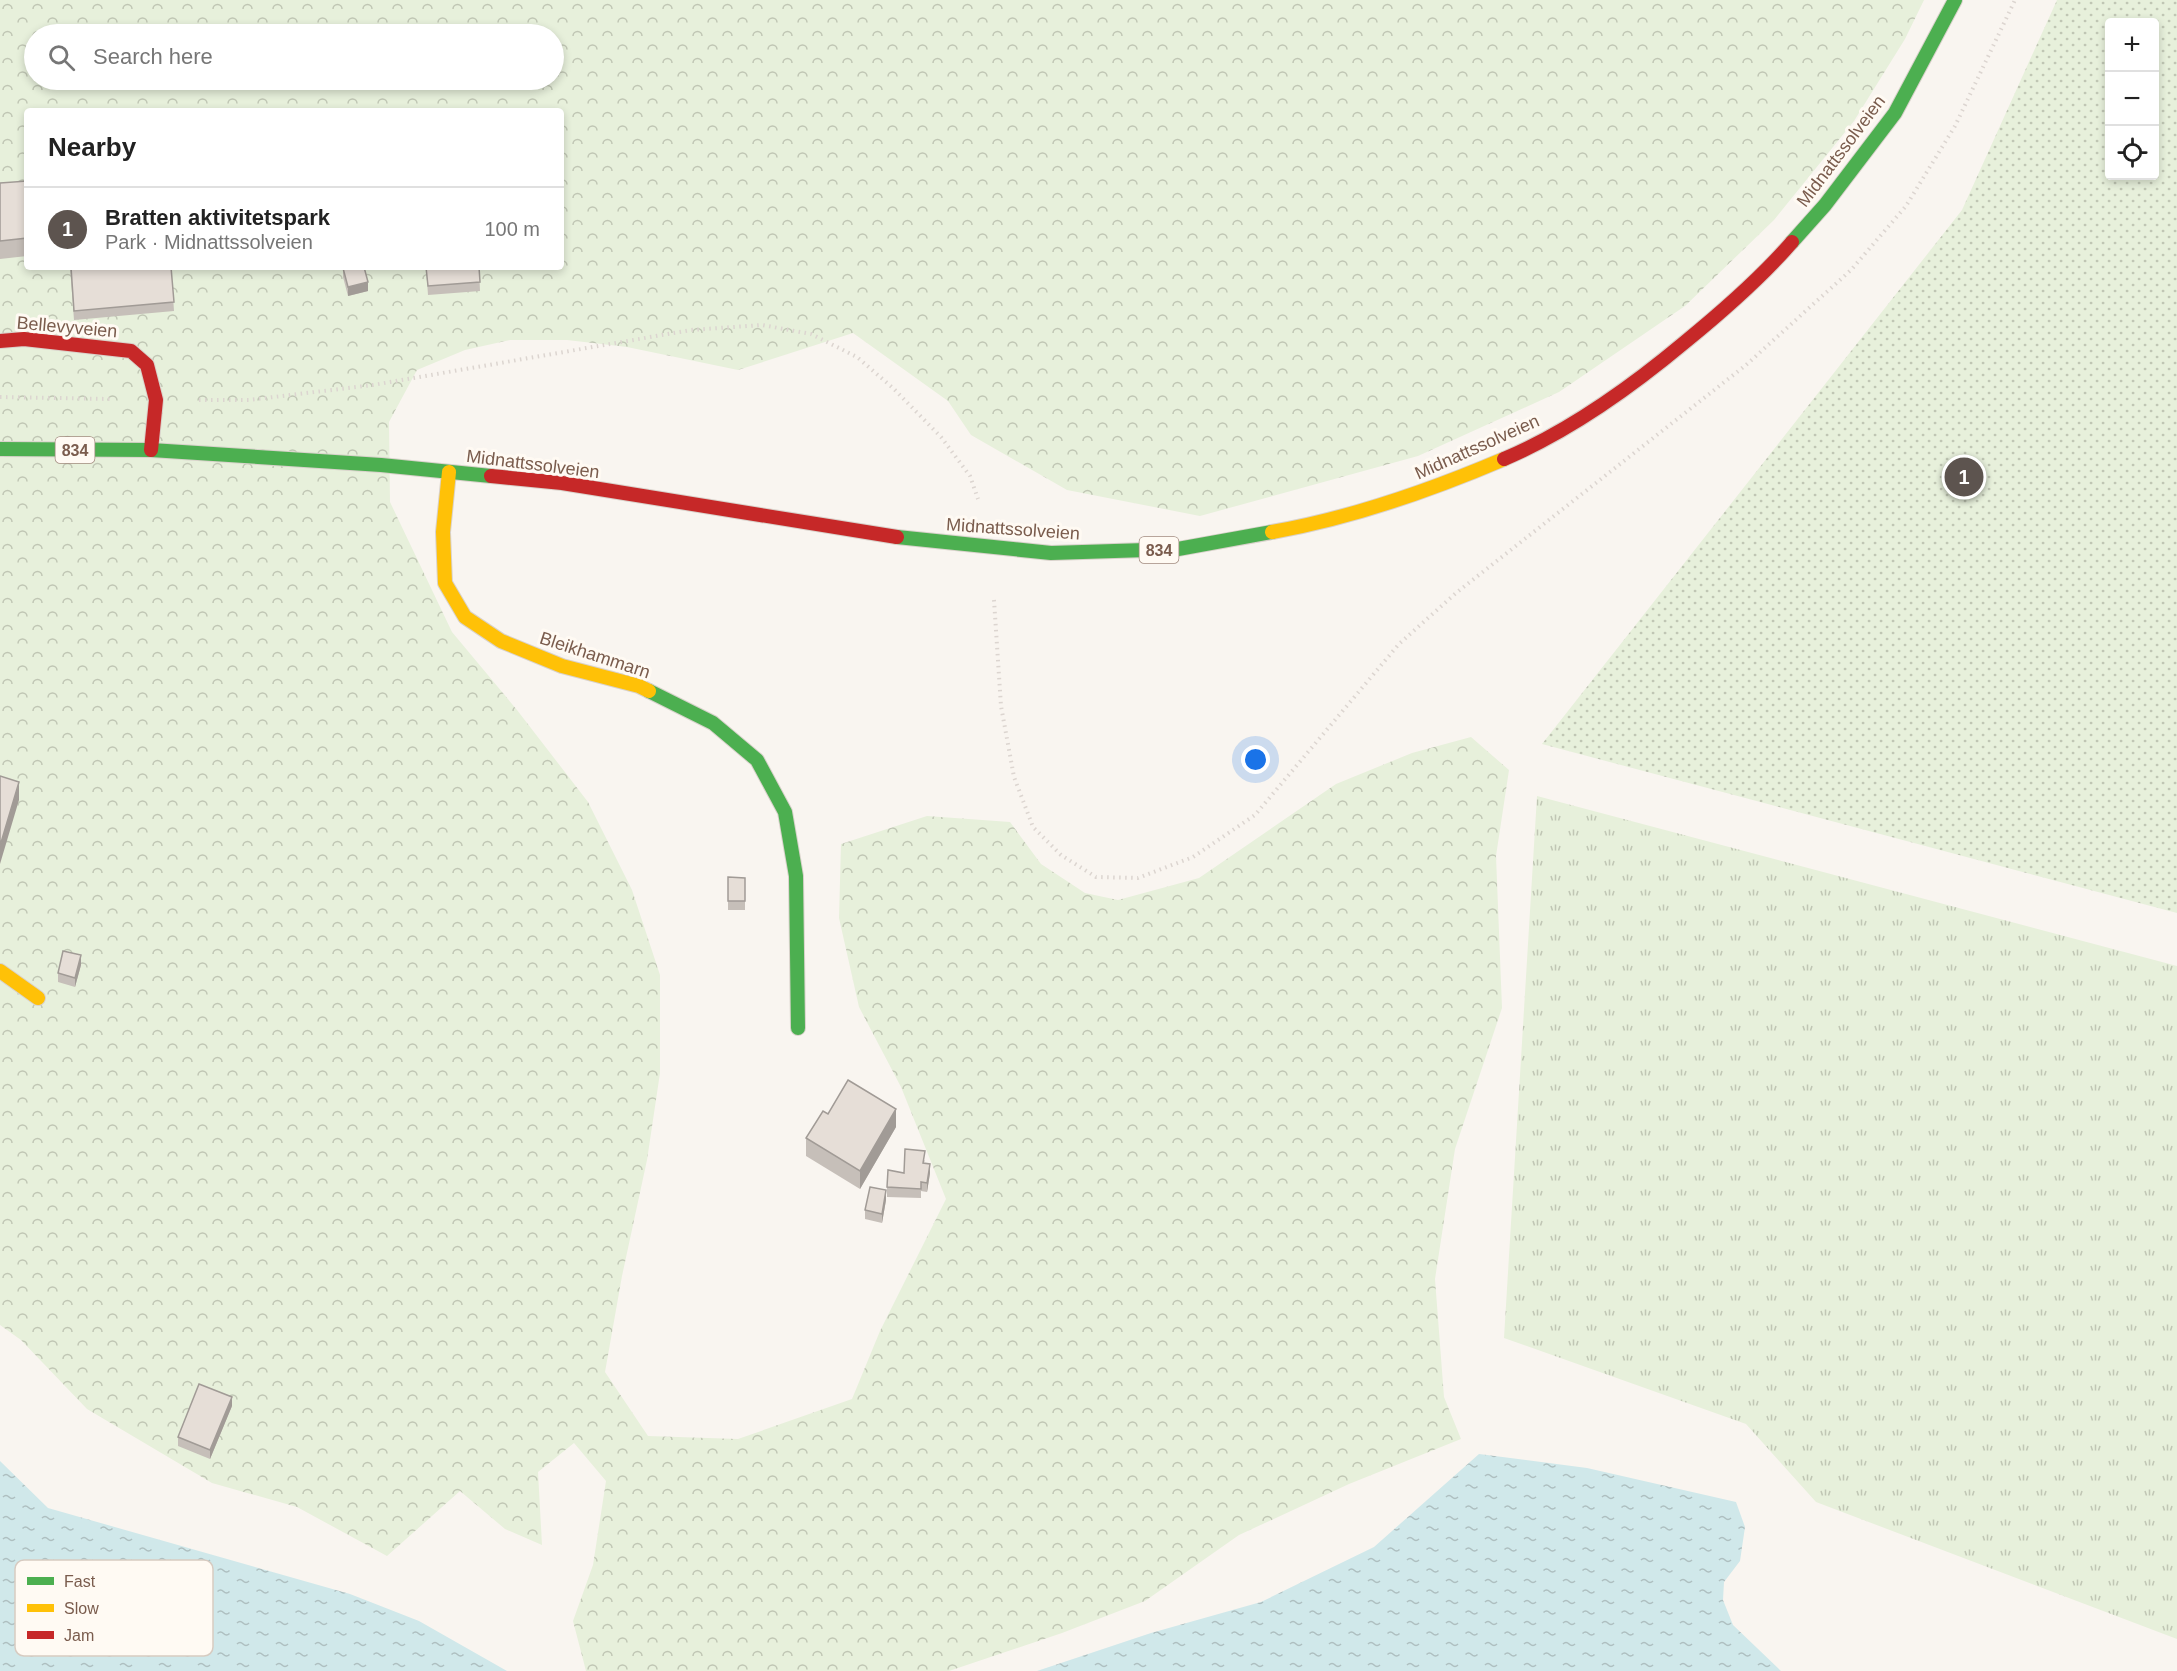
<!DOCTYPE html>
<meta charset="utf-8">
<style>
body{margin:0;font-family:Arial,sans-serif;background:#f6f6f6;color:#222}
.controls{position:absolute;right:18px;top:18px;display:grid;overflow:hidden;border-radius:6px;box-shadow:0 3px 9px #0003}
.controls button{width:54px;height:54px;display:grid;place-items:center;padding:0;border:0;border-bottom:2px solid #e0e0e0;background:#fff;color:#222;font:30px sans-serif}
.you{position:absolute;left:1256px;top:760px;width:21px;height:21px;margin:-15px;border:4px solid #fff;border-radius:50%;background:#1a73e8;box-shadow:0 0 0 9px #1a73e833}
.badge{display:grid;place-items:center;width:39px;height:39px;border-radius:50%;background:#5d544f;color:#fff;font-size:20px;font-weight:700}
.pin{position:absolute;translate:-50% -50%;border:3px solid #fff;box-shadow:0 2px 6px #0006}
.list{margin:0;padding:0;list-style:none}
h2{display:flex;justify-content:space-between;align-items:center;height:78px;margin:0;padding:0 24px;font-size:26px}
h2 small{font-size:20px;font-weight:400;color:#767676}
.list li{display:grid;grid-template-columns:39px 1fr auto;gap:18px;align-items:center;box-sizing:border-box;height:84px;padding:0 24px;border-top:2px solid #e0e0e0}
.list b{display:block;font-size:22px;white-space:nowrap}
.list p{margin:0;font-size:20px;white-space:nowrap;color:#767676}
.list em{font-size:20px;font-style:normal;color:#767676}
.icon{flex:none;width:33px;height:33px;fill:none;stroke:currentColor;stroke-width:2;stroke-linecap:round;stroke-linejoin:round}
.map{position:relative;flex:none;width:2177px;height:1671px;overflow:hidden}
.search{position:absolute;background:#fff;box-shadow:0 3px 9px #0003;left:24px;top:24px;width:540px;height:66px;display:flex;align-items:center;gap:15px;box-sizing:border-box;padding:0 21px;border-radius:33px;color:#767676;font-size:22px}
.panel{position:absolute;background:#fff;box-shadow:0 3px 9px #0003;left:24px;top:108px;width:540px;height:162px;border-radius:6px}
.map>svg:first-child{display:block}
.grass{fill:url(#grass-tufts)}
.forest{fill:url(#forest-crowns);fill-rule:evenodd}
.park{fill:url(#park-dots);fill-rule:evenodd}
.water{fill:url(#water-ripples)}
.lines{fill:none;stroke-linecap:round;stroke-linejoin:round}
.fast-casing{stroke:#d9d2cb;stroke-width:16}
.slow-casing{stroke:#d9d2cb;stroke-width:16}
.jam-casing{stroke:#d9d2cb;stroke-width:16}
.path{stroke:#dcd5d0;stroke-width:4;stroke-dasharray:1.5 4.5;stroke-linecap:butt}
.fast{stroke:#4caf50;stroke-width:14}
.slow{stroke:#ffc107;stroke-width:14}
.jam{stroke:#c62828;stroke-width:14}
.wall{fill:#c6bfb9}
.shaded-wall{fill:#a19b96}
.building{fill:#e6ded7;stroke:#a19b96;stroke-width:1.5}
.labels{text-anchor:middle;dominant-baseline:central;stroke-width:6;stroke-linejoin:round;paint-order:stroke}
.shield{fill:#fffaf3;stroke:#a28b7f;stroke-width:1.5}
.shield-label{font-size:16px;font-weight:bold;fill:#7a5c4d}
.street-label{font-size:18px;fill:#7a5c4d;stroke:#fffaf3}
.key{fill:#fffaf3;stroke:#d7cbc1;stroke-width:1.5}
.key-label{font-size:16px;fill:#7a5c4d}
</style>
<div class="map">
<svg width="2177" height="1671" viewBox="0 0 2177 1671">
<defs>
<pattern id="grass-tufts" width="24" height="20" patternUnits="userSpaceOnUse" patternTransform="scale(1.5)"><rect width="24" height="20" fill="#e7f0db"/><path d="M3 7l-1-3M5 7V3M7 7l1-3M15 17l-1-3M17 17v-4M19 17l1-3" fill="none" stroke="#c0c6b4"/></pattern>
<pattern id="forest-crowns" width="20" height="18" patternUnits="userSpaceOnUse" patternTransform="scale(1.5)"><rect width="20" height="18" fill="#e7f0db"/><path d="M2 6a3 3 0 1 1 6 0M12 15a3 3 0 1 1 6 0" fill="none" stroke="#c0c6b4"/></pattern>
<pattern id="park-dots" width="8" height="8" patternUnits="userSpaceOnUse" patternTransform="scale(1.5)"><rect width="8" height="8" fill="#e7f0db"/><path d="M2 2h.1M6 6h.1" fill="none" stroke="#c0c6b4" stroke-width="1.8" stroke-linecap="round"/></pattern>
<pattern id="water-ripples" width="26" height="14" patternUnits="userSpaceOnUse" patternTransform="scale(1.5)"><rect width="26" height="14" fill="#d0e8ea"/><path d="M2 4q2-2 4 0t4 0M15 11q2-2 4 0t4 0" fill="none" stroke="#aebfc0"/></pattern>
</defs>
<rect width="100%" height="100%" fill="#f9f5f0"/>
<path class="grass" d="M1537,796L2177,966V1639L1816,1502L1746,1424L1504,1338Z"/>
<path class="forest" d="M0,0H1924L1905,39L1854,121L1774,220L1685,306L1559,392L1418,456L1200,516L1067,490L971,435L948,401L853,333L738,370L627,347L567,340H510L465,350L417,370L389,422L390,502L452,632L517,710L588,802L632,890L660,975V1073L647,1160L622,1276L605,1372L648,1436L738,1439L852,1399L880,1331L946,1199L901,1087L859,1007L839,918L841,844L927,816L1010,822L1041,864L1085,893L1118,900L1199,878L1336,784L1412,753L1471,737L1509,770L1496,856L1502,1008L1455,1149L1435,1279L1444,1397L1461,1439L1349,1484L1239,1535L1145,1601L1062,1633L949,1671H586L573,1621L593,1565L606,1481L574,1443L538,1472L542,1545L505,1529L460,1491L387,1556L297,1507L212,1483L87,1409L21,1340L0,1325ZM34,34H554V80H34ZM27,111H561V267H27Z"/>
<path class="park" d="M2057,0H2177V913L1542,744L1962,210ZM2110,22H2154V176H2110Z"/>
<path class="water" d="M1479,1454L1587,1468L1736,1502L1745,1527L1740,1561L1724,1582L1723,1600L1733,1625L1781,1671H1037L1151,1633L1261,1602L1374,1547Z
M0,1461L48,1508L350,1594L419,1621L507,1671H0Z"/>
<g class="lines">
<defs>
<path id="fast" d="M1792,242L1825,205L1895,113L1955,0
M0,449L151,450L381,465L491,476
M897,537L1051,553L1178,549L1272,532
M649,691L713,723L757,760L785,812L796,876L798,1028"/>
<path id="slow" d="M449,472L443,532L445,583L465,617L501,641L562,666L639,686L649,691
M1272,532C1352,518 1429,491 1504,459
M0,971L38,998"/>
<path id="jam" d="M0,341L24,339L131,351L147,365L156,400L151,450
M1504,459C1570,431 1630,388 1685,342C1723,311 1760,279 1792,242
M491,476L562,483L897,537"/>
</defs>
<use href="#fast" class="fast-casing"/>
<use href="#slow" class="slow-casing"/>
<use href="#jam" class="jam-casing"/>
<path class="path" d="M0,397L110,399
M199,400H249L373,385L691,330L762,325L811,334L857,357L893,388L941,437L970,476L978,499
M994,600L1001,706L1014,777L1033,827L1061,855L1096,877L1138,878L1193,857L1255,815L1399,644L1456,593L1746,365L1851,270L1906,206L1955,126L2015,0"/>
<use href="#fast" class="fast"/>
<use href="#slow" class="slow"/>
<use href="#jam" class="jam"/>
</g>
<path class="wall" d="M27,181V256L0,259V183Z
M70,267H171L174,311L74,320Z
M426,267H479L480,291L428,295Z
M343,268L368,291L348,296L343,277Z
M728,877L745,878V910H728Z
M81,965L75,987L58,982V973Z
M828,1114L896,1127L860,1189L806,1156V1138Z
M925,1160L924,1163L930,1173L927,1192L921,1191V1198L887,1197V1187Z
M886,1200L882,1223L865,1219V1210Z
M232,1406L210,1459L178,1446V1437Z"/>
<path class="shaded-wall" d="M368,282V291L348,296V287Z
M19,782V800L0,864V846Z
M81,955V965L75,987V978Z
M896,1109V1127L860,1189V1171Z
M930,1164V1173L927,1192V1183Z
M886,1190V1200L882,1223V1214Z
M232,1397V1406L210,1459V1450Z"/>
<path class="building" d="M27,181V238L0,241V183Z
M71,267H171L174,302L74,311Z
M347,267H364L368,282L348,287L343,268Z
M426,267H479L480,282L428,286Z
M0,776L19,782L0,846Z
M728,877L745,878V901H728Z
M63,951L81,955L75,978L58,973Z
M848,1080L896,1109L860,1171L806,1138L823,1111L828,1114Z
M905,1149L925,1151L923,1163L930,1164L927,1183L921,1182V1189L887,1187L888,1170L904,1173Z
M870,1187L886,1190L882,1214L865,1210Z
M199,1384L232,1397L210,1450L178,1437Z"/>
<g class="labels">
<g class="shield">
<rect x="55.5" y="437" width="39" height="26" rx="4.5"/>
<rect x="1139.5" y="537" width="39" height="26" rx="4.5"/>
</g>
<g class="shield-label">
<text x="75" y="450">834</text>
<text x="1159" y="550">834</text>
</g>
<g class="street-label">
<text transform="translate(1841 151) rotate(-53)">Midnattssolveien</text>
<text transform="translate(67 327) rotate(5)">Bellevyveien</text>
<text transform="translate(1477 447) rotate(-24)">Midnattssolveien</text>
<text transform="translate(533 464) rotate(7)">Midnattssolveien</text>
<text transform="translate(1013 529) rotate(4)">Midnattssolveien</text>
<text transform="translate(595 655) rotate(18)">Bleikhammarn</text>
</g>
</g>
<rect x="15" y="1560" width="198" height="96" rx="9" class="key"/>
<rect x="27" y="1577" width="27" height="8" fill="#4caf50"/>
<rect x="27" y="1604" width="27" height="8" fill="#ffc107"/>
<rect x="27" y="1631" width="27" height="8" fill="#c62828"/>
<g class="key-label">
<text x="64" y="1587">Fast</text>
<text x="64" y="1614">Slow</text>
<text x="64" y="1641">Jam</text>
</g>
</svg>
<div class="controls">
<button>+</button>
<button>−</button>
<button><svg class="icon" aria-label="locate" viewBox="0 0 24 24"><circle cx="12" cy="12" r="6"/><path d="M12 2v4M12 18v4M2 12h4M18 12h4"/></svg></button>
</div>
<div class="you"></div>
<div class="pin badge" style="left:1964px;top:477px">1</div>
<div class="search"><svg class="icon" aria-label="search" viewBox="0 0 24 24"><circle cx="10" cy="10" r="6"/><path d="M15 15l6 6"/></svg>Search here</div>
<section class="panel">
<h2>Nearby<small></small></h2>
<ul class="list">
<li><span class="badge">1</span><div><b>Bratten aktivitetspark</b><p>Park · Midnattssolveien</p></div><em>100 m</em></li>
</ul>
</section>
</div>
